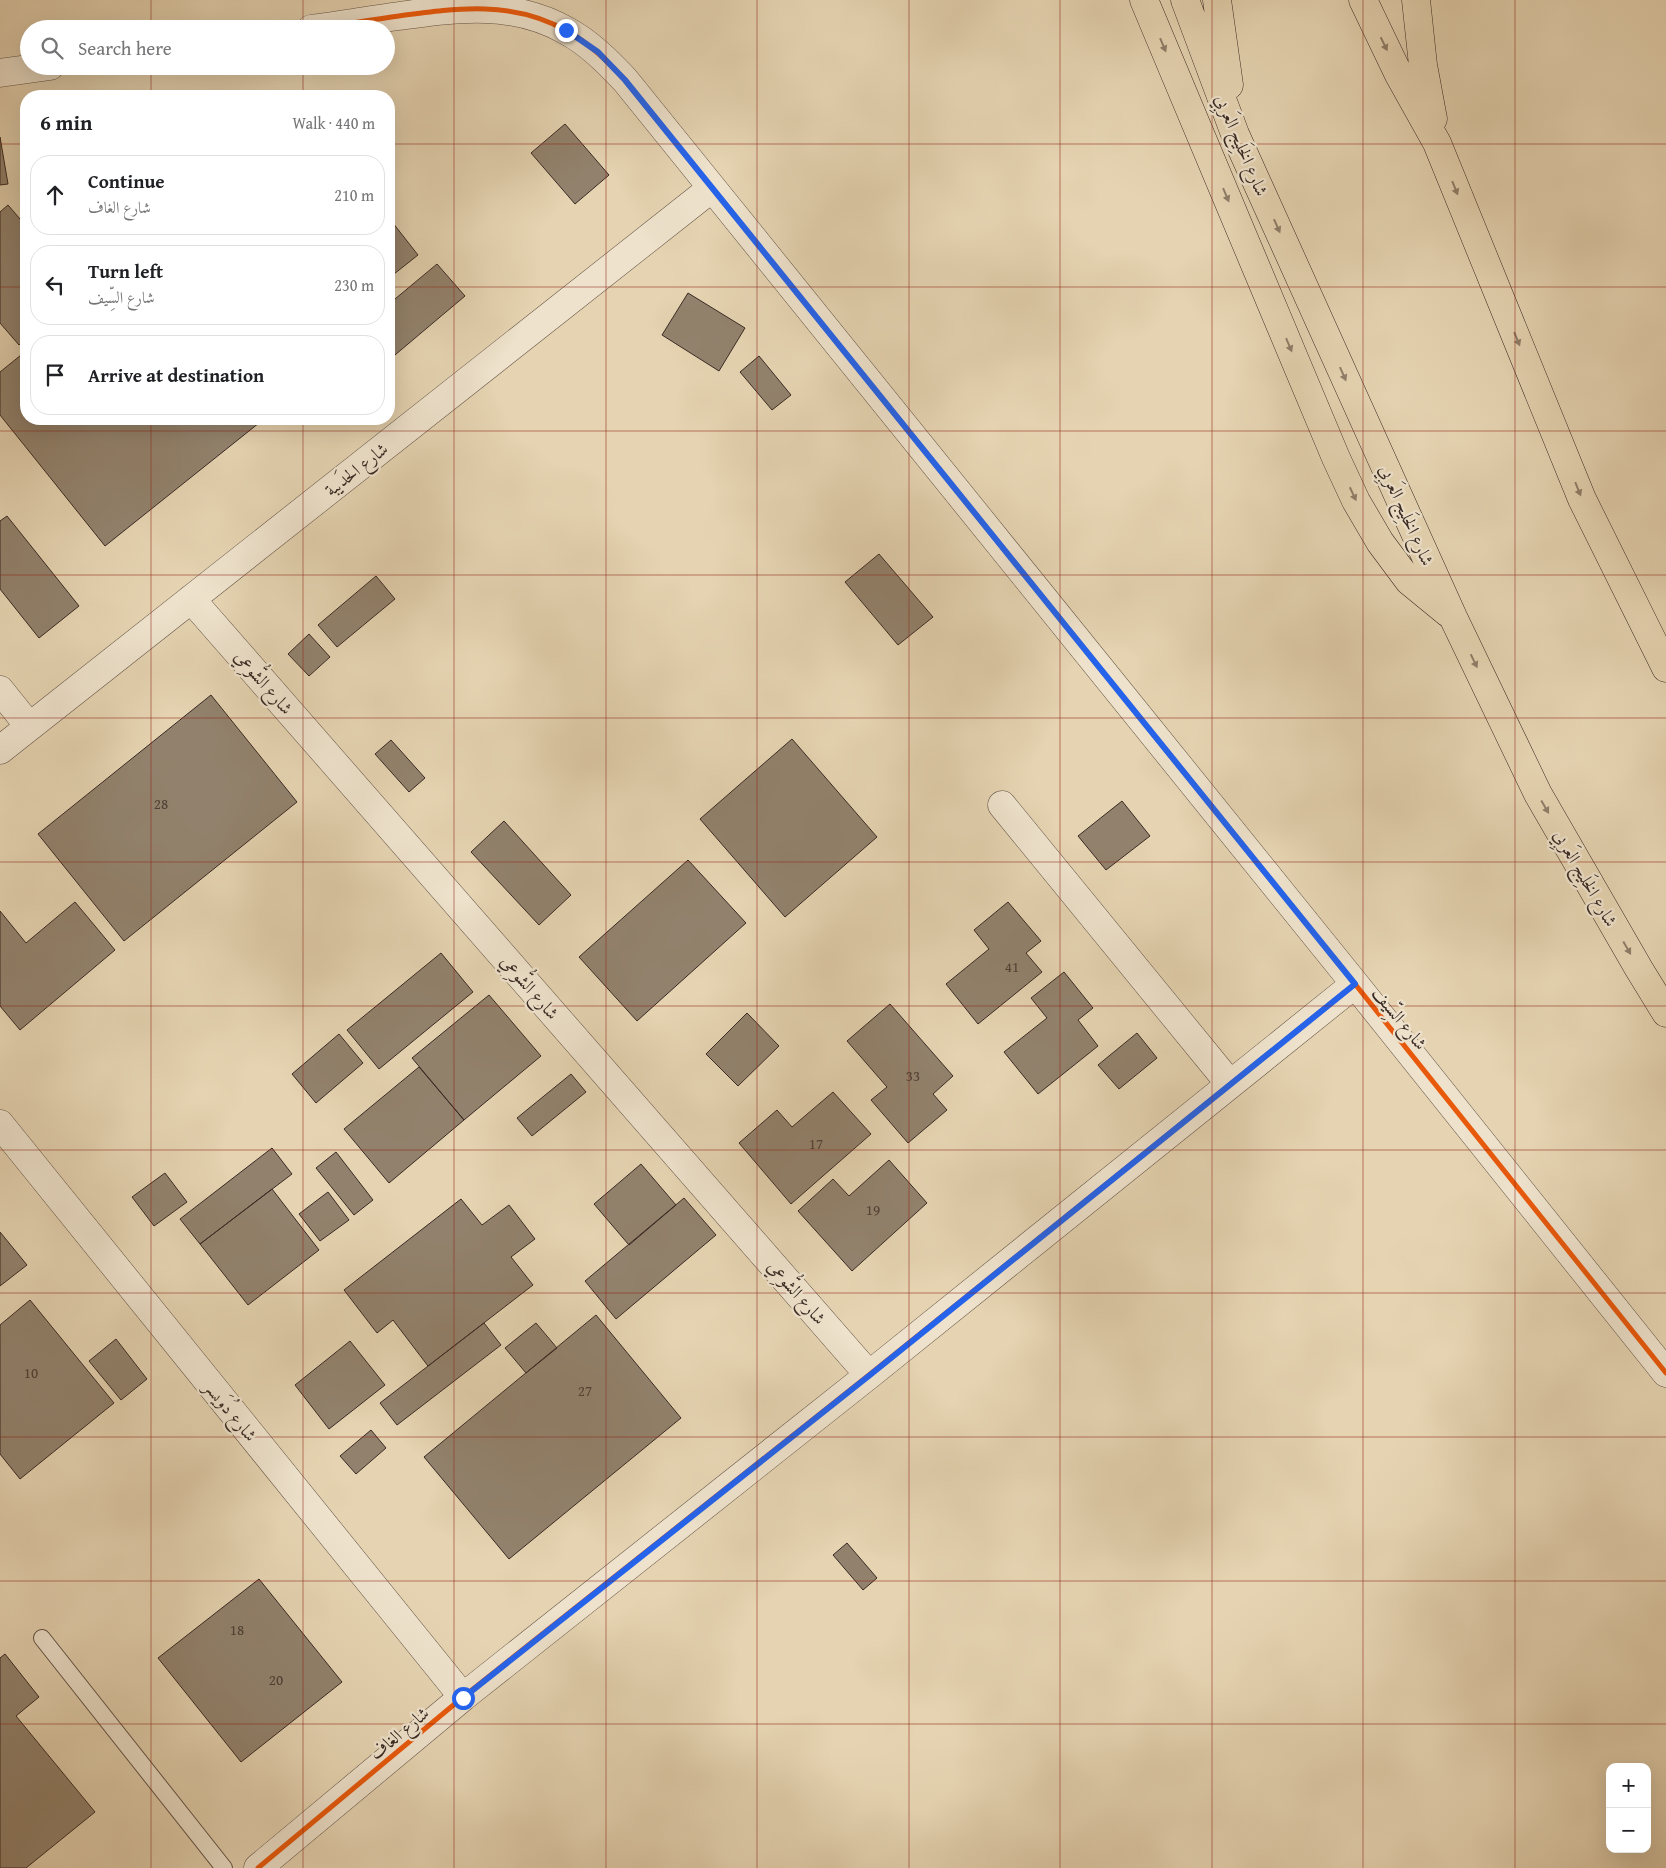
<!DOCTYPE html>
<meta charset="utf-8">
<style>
body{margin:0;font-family:"Gentium Book Plus",Amiri,serif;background:#f2f2f2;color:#202124}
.controls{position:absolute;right:15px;bottom:15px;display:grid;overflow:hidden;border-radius:10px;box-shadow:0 5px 20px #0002}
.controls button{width:45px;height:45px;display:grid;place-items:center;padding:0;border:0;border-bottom:1px solid #e0e0e0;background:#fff;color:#202124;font:25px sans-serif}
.stop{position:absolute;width:15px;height:15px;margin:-11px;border:4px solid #2563eb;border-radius:50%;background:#fff}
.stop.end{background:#2563eb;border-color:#fff;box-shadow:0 1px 5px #0008}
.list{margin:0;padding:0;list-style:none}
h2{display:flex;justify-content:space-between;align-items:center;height:65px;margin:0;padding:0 20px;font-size:21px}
h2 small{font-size:16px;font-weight:400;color:#757577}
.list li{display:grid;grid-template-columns:32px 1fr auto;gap:15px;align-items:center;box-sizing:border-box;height:80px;margin:0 10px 10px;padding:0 10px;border:1px solid #e0e0e0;border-radius:20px}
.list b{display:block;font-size:19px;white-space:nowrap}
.list p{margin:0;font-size:16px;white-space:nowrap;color:#757577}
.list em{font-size:16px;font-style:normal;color:#757577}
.icon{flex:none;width:28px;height:28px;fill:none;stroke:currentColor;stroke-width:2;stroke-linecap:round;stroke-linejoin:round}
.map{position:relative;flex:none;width:1666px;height:1868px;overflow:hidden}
.search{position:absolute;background:#fff;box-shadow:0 5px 20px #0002;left:20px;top:20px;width:375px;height:55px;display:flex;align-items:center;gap:12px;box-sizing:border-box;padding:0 18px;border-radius:28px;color:#757577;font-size:19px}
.panel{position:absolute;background:#fff;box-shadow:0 5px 20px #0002;left:20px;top:90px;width:375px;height:335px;border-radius:20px}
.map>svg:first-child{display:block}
.building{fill:#92826d;stroke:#392a24}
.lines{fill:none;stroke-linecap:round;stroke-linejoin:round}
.service-casing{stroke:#645447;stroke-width:18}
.minor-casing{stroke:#645447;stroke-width:29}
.trunk-casing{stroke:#392a24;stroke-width:29}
.service{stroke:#eee2cc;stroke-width:16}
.minor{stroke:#eee2cc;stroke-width:28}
.trunk{stroke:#e5d3b1;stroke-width:28}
.cycleway-casing{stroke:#eee2cc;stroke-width:8}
.cycleway{stroke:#e8590c;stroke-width:5}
.oneway{fill:#8f7e6a}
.route{stroke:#2563eb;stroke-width:6}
.grid{fill:none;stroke:#8f2418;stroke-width:1;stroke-opacity:0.55}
.labels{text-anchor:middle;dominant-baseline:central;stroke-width:4.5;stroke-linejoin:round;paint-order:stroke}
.number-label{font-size:15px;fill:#4f4036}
.street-label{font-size:18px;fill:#392a24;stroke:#eee2cc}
</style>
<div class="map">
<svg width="1666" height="1868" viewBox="0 0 1666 1868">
<rect width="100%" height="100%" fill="#e5d3b1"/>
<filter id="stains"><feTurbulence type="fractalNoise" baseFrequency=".004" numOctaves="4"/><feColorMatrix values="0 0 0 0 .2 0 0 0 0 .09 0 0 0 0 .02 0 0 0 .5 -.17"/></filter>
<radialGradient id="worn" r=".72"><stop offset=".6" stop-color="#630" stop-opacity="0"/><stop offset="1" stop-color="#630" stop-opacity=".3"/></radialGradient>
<path class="building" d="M565,124L609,175L575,204L531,153Z
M0,137L8,184L0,185Z
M8,205L26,226V338L19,345L0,323V212Z
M389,218L418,255L389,278Z
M437,264L465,296L389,360V304Z
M688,293L745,328L719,371L662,335Z
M26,351V419H264L105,546L0,415V372Z
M759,356L791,395L772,410L740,372Z
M7,516L79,606L39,638L0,589V521Z
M879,554L933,617L898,645L845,582Z
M376,576L395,599L337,647L318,625Z
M309,634L330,657L309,676L288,654Z
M211,695L297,802L124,941L38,834Z
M792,739L877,837L785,917L700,819Z
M391,740L425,778L409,792L375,754Z
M1122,801L1150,836L1106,870L1078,836Z
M504,821L571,895L539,925L471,852Z
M688,860L746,923L637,1021L579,957Z
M75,902L115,950L20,1030L0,1006V911L26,943Z
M1008,902L1041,941L1026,953L1042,972L978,1024L946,984L989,949L974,930Z
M441,953L473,992L379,1069L347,1030Z
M1064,972L1093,1008L1078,1020L1098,1046L1038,1094L1004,1052L1047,1018L1031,998Z
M489,995L541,1056L464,1120L412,1058Z
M890,1004L953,1076L933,1094L947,1110L908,1143L871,1100L887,1087L847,1041Z
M747,1013L779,1046L738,1086L706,1054Z
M1137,1033L1157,1058L1119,1089L1098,1065Z
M339,1034L363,1063L316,1103L292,1074Z
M419,1067L464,1120L389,1183L344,1129Z
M571,1074L586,1092L532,1136L517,1118Z
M833,1092L871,1134L791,1204L739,1143L777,1110L792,1127Z
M272,1148L292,1174L200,1244L180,1219Z
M336,1152L373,1200L354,1215L316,1168Z
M889,1160L927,1203L852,1271L798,1211L833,1179L849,1196Z
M641,1164L676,1205L629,1245L594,1204Z
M165,1173L187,1202L154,1226L132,1197Z
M272,1189L319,1250L248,1305L200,1244Z
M328,1192L349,1220L320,1241L299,1214Z
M684,1198L716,1235L616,1319L585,1281Z
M461,1199L482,1225L509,1205L535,1239L511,1257L533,1285L428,1366L393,1320L377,1333L344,1290Z
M0,1232L27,1265L0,1286Z
M30,1300L114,1403L20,1479L0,1454V1325Z
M596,1315L681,1418L509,1559L424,1457Z
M484,1323L501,1345L397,1425L380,1403Z
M536,1323L557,1348L526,1373L505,1348Z
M116,1339L147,1379L121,1400L89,1361Z
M350,1341L385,1385L329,1429L295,1385Z
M371,1430L386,1448L356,1474L340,1456Z
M847,1543L877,1578L863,1590L833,1555Z
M259,1579L342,1682L241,1762L158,1658Z
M5,1654L39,1697L16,1716L95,1812L26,1868H0V1658Z"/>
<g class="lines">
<defs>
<path id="service" d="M42,1638L224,1868"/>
<path id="minor" d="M311,29C341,25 370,20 399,16C457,8 513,0 567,31C589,43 607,61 625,80L1355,984L1666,1373
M0,73L50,66
M191,599L869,1375
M0,690L29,726
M0,750L712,188
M1002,805L1230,1084
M0,1124L463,1697
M258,1868L463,1697L869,1375L1355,984"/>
<path id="trunk" d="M1144,0L1336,458L1356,501L1380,542L1409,581L1448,613
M1185,0L1235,134L1453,617L1538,794L1639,969L1666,1013
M1217,0L1229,85
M1363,0L1399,75L1437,143L1582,499L1666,668
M1416,0L1423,65L1433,119"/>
</defs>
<use href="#service" class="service-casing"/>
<use href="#minor" class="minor-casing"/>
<use href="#trunk" class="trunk-casing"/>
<use href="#service" class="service"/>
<use href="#minor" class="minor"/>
<use href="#trunk" class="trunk"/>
<defs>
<path id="cycleway" d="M311,29C341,25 370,20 399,16C457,8 513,0 567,31C589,43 607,61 625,80L1355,984L1666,1373
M258,1868L463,1697L869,1375L1355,984"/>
</defs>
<use href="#cycleway" class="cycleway-casing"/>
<use href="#cycleway" class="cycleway"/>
</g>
<defs><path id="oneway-solid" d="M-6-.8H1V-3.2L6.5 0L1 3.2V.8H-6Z" transform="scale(1.25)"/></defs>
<g class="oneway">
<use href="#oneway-solid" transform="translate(1384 44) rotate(64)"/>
<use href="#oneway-solid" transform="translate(1163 45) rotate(67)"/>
<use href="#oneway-solid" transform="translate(1455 188) rotate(68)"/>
<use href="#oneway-solid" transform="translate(1226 195) rotate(67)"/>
<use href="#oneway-solid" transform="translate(1277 226) rotate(66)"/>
<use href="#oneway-solid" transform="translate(1517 339) rotate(68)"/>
<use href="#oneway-solid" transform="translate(1289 345) rotate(67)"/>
<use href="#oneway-solid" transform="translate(1343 374) rotate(66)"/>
<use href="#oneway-solid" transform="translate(1578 489) rotate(68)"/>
<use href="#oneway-solid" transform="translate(1353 494) rotate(65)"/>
<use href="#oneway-solid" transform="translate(1474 661) rotate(64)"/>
<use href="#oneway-solid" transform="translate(1545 807) rotate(60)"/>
<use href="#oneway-solid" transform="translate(1627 948) rotate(60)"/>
</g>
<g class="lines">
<path class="route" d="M463,1698L870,1375L1355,984L625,80L598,52L566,30"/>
</g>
<path class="grid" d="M151,0V29M303,0V29M454,0V1868M606,0V1868M757,0V1868M909,0V1868M1060,0V1868M1212,0V1868M1363,0V1868M1515,0V1868M151,66V96M303,66V96M0,144H26M389,144H1666M0,287H26M389,287H1666M151,419V1868M303,419V1868M0,431H1666M0,575H1666M0,718H1666M0,862H1666M0,1006H1666M0,1150H1666M0,1293H1666M0,1437H1666M0,1581H1666M0,1724H1666"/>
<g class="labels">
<g class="number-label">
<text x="161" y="803">28</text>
<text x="1012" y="966">41</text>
<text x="913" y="1075">33</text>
<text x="816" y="1143">17</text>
<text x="873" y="1209">19</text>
<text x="31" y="1372">10</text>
<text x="585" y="1390">27</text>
<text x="237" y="1629">18</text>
<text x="276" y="1679">20</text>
</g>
<g class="street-label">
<text transform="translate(1242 145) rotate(67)">شارع الخَلِيج العَربِي</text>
<text transform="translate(356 469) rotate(-38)">شارع الحدَيبة</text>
<text transform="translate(1407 515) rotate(66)">شارع الخَلِيج العَربِي</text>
<text transform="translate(264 682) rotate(49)">شارع الشُّوعِي</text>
<text transform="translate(1586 878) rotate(60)">شارع الخَلِيج العَربِي</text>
<text transform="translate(530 987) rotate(49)">شارع الشُّوعِي</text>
<text transform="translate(1400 1018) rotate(51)">شارع السِّيف</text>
<text transform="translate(797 1292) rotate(49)">شارع الشُّوعِي</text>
<text transform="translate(231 1411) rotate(51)">شارع دُوَيسر</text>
<text transform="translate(399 1733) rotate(-40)">شارع الغاف</text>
</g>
</g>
<rect width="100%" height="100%" filter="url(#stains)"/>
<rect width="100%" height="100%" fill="url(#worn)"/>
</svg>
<div class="controls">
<button>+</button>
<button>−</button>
</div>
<div class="stop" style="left:463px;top:1698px"></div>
<div class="stop end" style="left:566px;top:30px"></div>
<div class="search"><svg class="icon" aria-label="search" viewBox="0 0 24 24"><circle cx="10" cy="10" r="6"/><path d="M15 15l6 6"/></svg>Search here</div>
<section class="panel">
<h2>6 min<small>Walk · 440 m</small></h2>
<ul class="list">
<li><svg class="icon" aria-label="ahead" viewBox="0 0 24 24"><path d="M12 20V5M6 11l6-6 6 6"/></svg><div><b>Continue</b><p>شارع الغاف</p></div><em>210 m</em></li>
<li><svg class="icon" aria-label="left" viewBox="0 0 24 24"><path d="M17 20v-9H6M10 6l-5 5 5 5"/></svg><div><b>Turn left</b><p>شارع السِّيف</p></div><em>230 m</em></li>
<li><svg class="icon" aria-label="arrive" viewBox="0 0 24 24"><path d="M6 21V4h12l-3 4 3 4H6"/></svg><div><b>Arrive at destination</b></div></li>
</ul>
</section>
</div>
